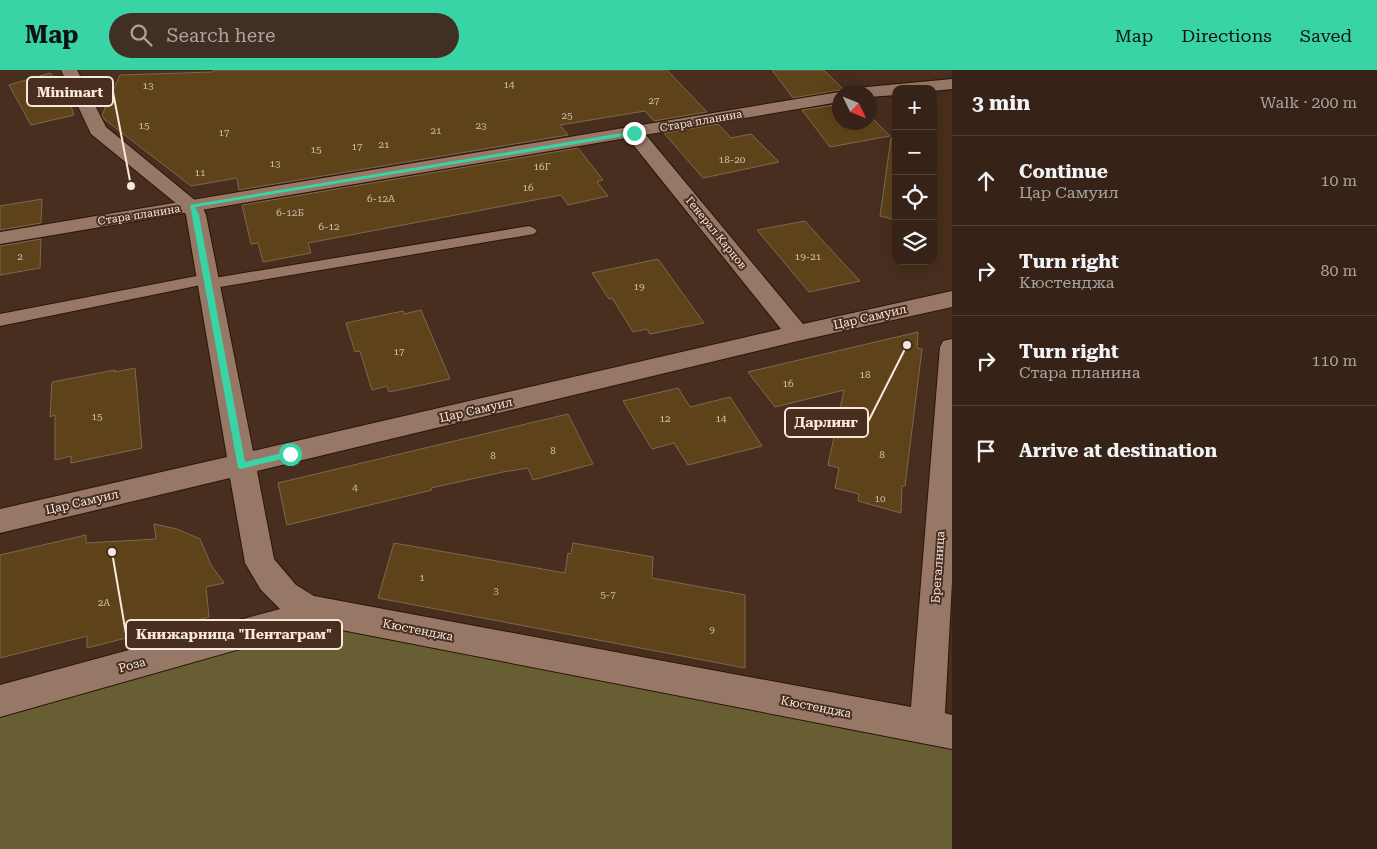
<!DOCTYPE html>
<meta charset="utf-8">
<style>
body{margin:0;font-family:"Roboto Serif",serif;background:#412f23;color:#f1f3f6}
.controls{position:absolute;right:15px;top:15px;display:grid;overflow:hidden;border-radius:10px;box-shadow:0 5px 20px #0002}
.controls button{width:45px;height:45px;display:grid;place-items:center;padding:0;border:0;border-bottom:1px solid #503f35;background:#362216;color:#f1f3f6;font:25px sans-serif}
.compass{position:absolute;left:832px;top:15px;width:45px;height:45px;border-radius:50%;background:#362216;box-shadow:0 5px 20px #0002;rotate:133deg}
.stop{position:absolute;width:15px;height:15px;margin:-11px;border:4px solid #38d4a6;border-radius:50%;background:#fff}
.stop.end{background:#38d4a6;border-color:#fff;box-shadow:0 1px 5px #0008}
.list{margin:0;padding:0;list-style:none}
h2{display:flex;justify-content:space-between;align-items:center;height:65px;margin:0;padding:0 20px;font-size:21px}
h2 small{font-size:16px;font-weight:400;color:#aaa4a1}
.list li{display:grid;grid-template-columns:32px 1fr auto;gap:15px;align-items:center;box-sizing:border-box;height:90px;padding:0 20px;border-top:1px solid #503f35}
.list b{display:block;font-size:19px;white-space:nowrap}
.list p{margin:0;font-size:16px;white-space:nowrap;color:#aaa4a1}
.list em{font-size:16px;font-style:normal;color:#aaa4a1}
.icon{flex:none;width:28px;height:28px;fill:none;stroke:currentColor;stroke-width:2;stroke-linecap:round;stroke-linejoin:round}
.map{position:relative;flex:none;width:952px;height:779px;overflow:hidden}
header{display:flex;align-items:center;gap:30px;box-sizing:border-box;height:70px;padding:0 25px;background:#38d4a6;color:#111}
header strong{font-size:24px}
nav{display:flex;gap:28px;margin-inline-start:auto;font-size:18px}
.search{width:350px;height:45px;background:#412f23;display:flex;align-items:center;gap:12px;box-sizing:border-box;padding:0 18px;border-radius:28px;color:#aaa4a1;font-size:19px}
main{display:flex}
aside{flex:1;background:#362216}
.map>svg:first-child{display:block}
.green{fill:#675f33}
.building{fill:#5d421a;stroke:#7d694e}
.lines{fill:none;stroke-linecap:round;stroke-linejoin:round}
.service-casing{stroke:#2d1506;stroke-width:2}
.minor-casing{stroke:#2d1506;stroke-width:2}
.secondary-casing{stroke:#2d1506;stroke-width:2}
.service{fill:#977866;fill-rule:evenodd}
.minor{fill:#977866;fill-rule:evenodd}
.secondary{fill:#977866;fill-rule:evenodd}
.route{fill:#38d4a6}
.labels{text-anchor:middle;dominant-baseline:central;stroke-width:4;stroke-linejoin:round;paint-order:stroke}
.number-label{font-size:10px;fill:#d1beac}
.far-street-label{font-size:11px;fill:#f8e7dd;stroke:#482e1e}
.street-label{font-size:12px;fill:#f8e7dd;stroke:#482e1e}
.leader{fill:none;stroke:#f8e7dd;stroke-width:2}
.callout-dot{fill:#f8e7dd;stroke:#482e1e;stroke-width:2}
.callout{fill:#482e1e;stroke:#f8e7dd;stroke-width:2}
.callout-label{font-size:14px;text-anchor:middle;font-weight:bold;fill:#f8e7dd}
</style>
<header>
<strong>Map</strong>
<div class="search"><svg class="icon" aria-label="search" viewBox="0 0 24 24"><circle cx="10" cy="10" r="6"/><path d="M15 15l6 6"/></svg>Search here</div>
<nav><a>Map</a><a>Directions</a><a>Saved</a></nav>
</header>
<main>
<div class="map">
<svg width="952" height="779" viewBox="0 0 952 779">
<rect width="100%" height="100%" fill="#482e1e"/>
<path class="green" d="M321,542L952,662V779H0V631Z"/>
<path class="building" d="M214,0H667L707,42L654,51L645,41L560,55L568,65L239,120L237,108L191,116L104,49L102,45L120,5L213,2Z
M772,0H824L846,22H841L839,20L793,28Z
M50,3L66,22L74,45L31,55L9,15Z
M840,34V52H870V46L890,66L830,77L802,40Z
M718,54L731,68L751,64L779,92L703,108L664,63Z
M891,68L896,73V150L880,146Z
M578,78L603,110L597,112L608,126L568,135L561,125L308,173L311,183L263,192L258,173L251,174L242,135Z
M42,129L41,153L0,160V136Z
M805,151L833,182L860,211L809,222L757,160Z
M41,169L40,198L0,205V176Z
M658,189L704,253L650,264L647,259L633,262L612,228L609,229L592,203Z
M421,240L450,309L389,322L387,316L372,320L360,281L355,282L346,253L403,241L404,244Z
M918,262L917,278L922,279L905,416H902L901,443L858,431L859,424L835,418L839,398L828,395L844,320L775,337L748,302Z
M135,298L142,378L71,393V386L55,390V345L50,347L52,312L115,300V302Z
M678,318L690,337L730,327L762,376L688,395L674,373L652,379L623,331Z
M568,344L593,394L533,410L528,398L503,402L431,418L432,420L287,455L278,413Z
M154,454L177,459L200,469L211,495L224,513L206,517L209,547L87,578V566L0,588V485L86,465V473L156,469Z
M394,473L565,503L568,483L571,484L573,473L653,487L652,508L745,525V598L378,528Z"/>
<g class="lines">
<defs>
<path id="service" d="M529,156L534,158L537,161L534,164L208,219L201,215L0,256V244L207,204L214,208Z"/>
<path id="minor" d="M61,0H77L106,57L202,136L206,145L253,381L781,259L627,67L625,63L627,59L634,57L641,59L803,254L952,221V237L798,271L257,401L274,489L296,515L314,526L911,637L940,277L943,271L952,269V512L945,643L952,645V679L321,556L0,647V615L280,539L261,520L245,493L230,408L0,463V439L227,387L186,145L183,139L91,64Z"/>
<path id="secondary" d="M952,9V19L933,21V19H896V25L869,27V22H858L861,18L867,17Z
M839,22H842H839V32L0,174V162Z"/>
</defs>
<use href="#service" class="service-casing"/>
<use href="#minor" class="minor-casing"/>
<use href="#secondary" class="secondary-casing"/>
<use href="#service" class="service"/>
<use href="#minor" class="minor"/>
<use href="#secondary" class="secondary"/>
</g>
<path class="route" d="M634,61L636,64L195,137L199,145L245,392L290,381L294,384L290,387L241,399L238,398L190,135Z"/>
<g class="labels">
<g class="number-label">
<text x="509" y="14">14</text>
<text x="148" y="15">13</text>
<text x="654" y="30">27</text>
<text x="567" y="45">25</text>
<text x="144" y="55">15</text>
<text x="481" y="55">23</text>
<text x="436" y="60">21</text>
<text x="224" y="62">17</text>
<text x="384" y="74">21</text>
<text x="357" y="76">17</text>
<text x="316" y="79">15</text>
<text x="732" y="89">18-20</text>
<text x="275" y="93">13</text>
<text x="542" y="96">16Г</text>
<text x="200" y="102">11</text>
<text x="528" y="117">16</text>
<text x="381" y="128">6-12А</text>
<text x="290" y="142">6-12Б</text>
<text x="329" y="156">6-12</text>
<text x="20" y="186">2</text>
<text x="808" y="186">19-21</text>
<text x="639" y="216">19</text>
<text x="399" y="281">17</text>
<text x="865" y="304">18</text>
<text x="788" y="313">16</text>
<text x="97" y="346">15</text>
<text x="665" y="348">12</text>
<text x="721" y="348">14</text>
<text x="553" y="380">8</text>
<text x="882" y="384">8</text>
<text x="493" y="385">8</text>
<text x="355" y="417">4</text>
<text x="880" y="428">10</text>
<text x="422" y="507">1</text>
<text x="496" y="520">3</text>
<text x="608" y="524">5-7</text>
<text x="104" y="532">2А</text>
<text x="712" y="559">9</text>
</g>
<g class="far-street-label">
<text transform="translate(701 51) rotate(-10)">Стара планина</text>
<text transform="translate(139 145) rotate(-9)">Стара планина</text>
<text transform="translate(716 163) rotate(51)">Генерал Карцов</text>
</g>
<g class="street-label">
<text transform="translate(870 247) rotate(-13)">Цар Самуил</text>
<text transform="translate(476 340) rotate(-13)">Цар Самуил</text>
<text transform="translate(82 432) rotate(-13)">Цар Самуил</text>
<text transform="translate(938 497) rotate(-86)">Брегалница</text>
<text transform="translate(418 560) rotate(11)">Кюстенджа</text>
<text transform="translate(132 595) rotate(-15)">Роза</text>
<text transform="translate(816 637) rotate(11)">Кюстенджа</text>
</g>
</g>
<path class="leader" d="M131 116L113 22M907 275L868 352M112 482L126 564"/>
<g class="callout-dot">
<circle cx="131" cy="116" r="5"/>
<circle cx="907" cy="275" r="5"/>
<circle cx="112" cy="482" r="5"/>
</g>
<g class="callout">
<rect x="27" y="7" width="86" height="29" rx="5"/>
<rect x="785" y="338" width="83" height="29" rx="5"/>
<rect x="126" y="550" width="216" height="29" rx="5"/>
</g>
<g class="callout-label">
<text x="70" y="27">Minimart</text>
<text x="826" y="357">Дарлинг</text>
<text x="234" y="569">Книжарница "Пентаграм"</text>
</g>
</svg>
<div class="controls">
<button>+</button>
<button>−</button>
<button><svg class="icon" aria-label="locate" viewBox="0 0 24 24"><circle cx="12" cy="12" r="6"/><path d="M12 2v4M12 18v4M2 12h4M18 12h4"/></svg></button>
<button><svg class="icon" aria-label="layers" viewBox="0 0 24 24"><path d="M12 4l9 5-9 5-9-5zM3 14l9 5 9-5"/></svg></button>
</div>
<svg class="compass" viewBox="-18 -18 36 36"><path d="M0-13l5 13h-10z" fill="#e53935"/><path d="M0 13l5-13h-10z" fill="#aaa4a1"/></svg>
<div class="stop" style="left:290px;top:384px"></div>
<div class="stop end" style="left:634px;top:63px"></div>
</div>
<aside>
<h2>3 min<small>Walk · 200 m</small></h2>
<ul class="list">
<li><svg class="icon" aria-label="ahead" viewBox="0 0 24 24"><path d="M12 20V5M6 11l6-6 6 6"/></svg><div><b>Continue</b><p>Цар Самуил</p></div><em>10 m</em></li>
<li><svg class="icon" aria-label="right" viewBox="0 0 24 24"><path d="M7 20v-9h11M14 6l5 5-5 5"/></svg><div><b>Turn right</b><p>Кюстенджа</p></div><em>80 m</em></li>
<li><svg class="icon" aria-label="right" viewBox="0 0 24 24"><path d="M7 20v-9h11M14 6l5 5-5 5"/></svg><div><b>Turn right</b><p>Стара планина</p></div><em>110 m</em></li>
<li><svg class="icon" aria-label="arrive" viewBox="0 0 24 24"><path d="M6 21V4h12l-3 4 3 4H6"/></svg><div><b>Arrive at destination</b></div></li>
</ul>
</aside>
</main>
